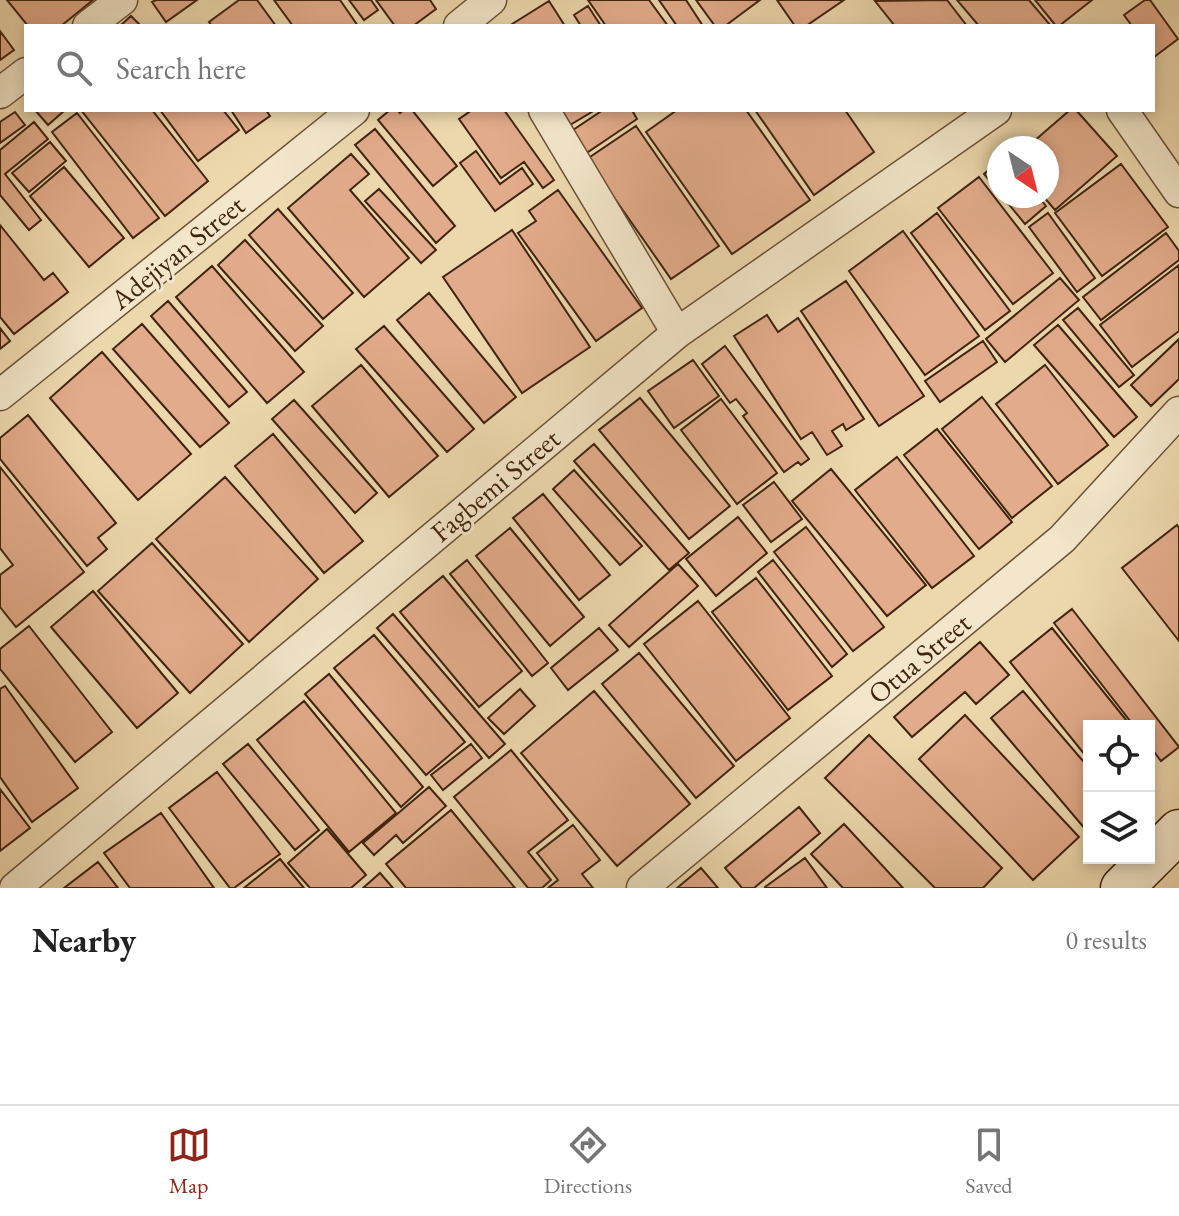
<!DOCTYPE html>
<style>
body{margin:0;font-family:"EB Garamond",serif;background:#f6f6f6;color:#222}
.controls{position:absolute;right:24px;bottom:24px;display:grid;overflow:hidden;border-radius:0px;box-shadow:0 4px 12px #0003}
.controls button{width:72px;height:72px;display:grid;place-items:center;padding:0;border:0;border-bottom:2px solid #e0e0e0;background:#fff;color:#222;font:40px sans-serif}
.compass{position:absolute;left:987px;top:136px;width:72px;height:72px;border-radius:50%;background:#fff;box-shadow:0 4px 12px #0003;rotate:145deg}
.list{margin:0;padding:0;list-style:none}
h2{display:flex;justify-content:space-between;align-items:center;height:104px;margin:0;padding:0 32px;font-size:34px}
h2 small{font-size:26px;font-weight:400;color:#767676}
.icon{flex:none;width:44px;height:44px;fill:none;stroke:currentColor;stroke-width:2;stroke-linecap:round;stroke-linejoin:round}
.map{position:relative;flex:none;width:1179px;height:888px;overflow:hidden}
.search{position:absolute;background:#fff;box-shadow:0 4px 12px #0003;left:24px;right:24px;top:24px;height:88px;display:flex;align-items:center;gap:20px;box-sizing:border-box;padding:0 28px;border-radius:0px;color:#767676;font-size:30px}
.sheet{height:216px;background:#fff}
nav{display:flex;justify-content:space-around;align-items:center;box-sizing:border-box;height:112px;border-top:2px solid #e0e0e0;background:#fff;font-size:22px;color:#767676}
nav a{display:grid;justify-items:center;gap:4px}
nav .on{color:#8f2418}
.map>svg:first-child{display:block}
.building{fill:#e2ab8b;stroke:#40240e;stroke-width:2}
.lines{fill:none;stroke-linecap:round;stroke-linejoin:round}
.minor-casing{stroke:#6b5136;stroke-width:33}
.secondary-casing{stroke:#40240e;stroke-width:45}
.minor{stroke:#f3e6ca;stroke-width:30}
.secondary{stroke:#f3e6ca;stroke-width:42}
.labels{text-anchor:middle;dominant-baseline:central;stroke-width:6;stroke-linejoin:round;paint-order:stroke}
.street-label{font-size:28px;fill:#40240e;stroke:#f3e6ca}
</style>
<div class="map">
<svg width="1179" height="888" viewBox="0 0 1179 888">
<rect width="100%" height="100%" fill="#edd8ae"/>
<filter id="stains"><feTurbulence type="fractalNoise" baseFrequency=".0025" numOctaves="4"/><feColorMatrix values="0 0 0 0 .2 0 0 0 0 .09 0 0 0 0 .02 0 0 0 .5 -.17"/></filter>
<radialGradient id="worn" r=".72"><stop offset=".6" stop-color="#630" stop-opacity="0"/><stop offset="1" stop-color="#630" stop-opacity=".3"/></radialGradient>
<path class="building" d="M7,0H93L61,26H28Z
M156,0H197L166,22L152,2Z
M239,0H257L276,26H212L209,22Z
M274,0H340L358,26H293Z
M349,0H371L378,10L364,20Z
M376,0H430L436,9L413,26H395Z
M588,0H649L668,26H606Z
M659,0H686L703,26H677Z
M696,0H760L725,26H715Z
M777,0H844L806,26H795Z
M947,0L967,26H895L875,1Z
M957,0H1029L1051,26H979Z
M1035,0H1092L1059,26H1056Z
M1145,0H1150L1178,39L1154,57L1153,26H1132L1124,15Z
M549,1L565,26H509Z
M588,6L601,26H581L574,15Z
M131,16L141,26H120Z
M0,31L14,50L0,60Z
M35,110H65L48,125Z
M81,110H152L208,181L165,216Z
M160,110H223L239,130L198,161Z
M231,110H266L270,116L246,133Z
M390,110H397L400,113L404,110H412L457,166L433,186L378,120Z
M467,110H504L554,180L543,188L524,162L501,178L459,119L469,112Z
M560,110H595L570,125Z
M603,110H632L637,119L585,154L570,132Z
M677,110H746L810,200L732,254L646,132Z
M755,110H845L874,152L814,195Z
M1070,110H1076L1117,156L1055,210L1043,196H1047V148H1026Z
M15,112L25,125L0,143V122Z
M77,113L159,218L133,238L52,132Z
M34,122L48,139L5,174L41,220L29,230L0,195V150Z
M636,126L719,246L671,279L587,159Z
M375,129L455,226L436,243L355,145Z
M50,142L66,161L29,192L12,173Z
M476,151L500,184L522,168L533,184L495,211L460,163Z
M351,154L369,174L350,190L409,258L364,297L288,208Z
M999,162V192L984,174Z
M1121,164L1168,227L1102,276L1055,213Z
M64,167L124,238L89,267L30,196Z
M979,177L1053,273L1013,304L938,208Z
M379,189L436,250L421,263L365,201Z
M558,190L642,308L596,341L518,233L536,221L529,211Z
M1002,196H1038L1046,206L1025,224Z
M278,209L353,293L323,319L249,235Z
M937,213L1010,311L985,330L911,233Z
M1048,213L1095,278L1077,292L1029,227Z
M0,225L44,280L53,273L68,292L14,334L0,317Z
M512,230L590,347L522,393L443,277Z
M903,231L979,336L925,375L849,271Z
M1166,233L1179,251V260L1101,320L1083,297Z
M245,240L323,326L295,351L218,265Z
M1179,265V331L1132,367L1100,325Z
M212,266L304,372L267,403L176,297Z
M1060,278L1079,300L1005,362L986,339Z
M846,281L924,396L879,426L801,311Z
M429,293L516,397L484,423L397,320Z
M168,301L247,392L229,407L151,316Z
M1078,308L1134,375L1119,387L1063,320Z
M767,315L778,332L798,318L864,419L846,430L843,424L832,431L842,446L827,455L812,432L801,439L734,336Z
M142,324L229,423L200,447L113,349Z
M1058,325L1137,417L1114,437L1034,345Z
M384,326L474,429L447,452L356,349Z
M0,328L10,341L0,349Z
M1179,339V379L1151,406L1131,385Z
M983,341L997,362L940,402L925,381Z
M725,346L809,459L801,465L798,462L784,472L743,416L747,413L736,399L730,403L702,364Z
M102,352L191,454L138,500L50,398Z
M693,360L719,396L674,428L648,391Z
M361,365L438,456L389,497L312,406Z
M1045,365L1108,445L1058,484L996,404Z
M982,397L1052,486L1012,518L942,429Z
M640,398L730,506L689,539L599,430Z
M721,399L777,473L737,504L681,430Z
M294,400L377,493L355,513L272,419Z
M28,415L116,523L98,538L107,549L87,566L0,459V438Z
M937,429L1012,522L979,549L904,455Z
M273,434L363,541L324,573L235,466Z
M594,444L689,553L669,570L574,461Z
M897,457L974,556L932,588L855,490Z
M0,467L84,572L16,627L0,607V575L13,565L0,548Z
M831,469L926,585L887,616L792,501Z
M574,470L642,546L620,565L553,489Z
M225,477L318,579L249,642L156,539Z
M774,482L802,519L771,542L743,505Z
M543,494L610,575L579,600L513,518Z
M738,517L767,553L716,596L686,559Z
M1177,525L1179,528V641L1122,568Z
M806,527L884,627L853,651L774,552Z
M510,528L584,617L550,646L476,556Z
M152,543L243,644L190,693L98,591Z
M467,560L548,663L532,676L450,574Z
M773,560L847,654L832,667L758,572Z
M678,564L698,586L629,647L609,625Z
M443,576L522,671L479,707L400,612Z
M756,578L832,676L788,710L712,612Z
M93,591L178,693L137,728L51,627Z
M698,601L790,718L736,761L644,644Z
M1072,609L1179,747L1161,761L1149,745V726H1134L1054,623Z
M393,614L505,744L489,758L377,628Z
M29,626L112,732L75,762L0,669V649Z
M599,628L618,650L568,690L551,668Z
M1052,628L1131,726H1089V760L1010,662Z
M374,635L465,742L426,775L334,668Z
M980,642L1009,675L976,704L965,692L912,737L894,717Z
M639,653L734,766L696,798L602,684Z
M329,674L423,787L401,807L305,694Z
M5,686L78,788L32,822L0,777V689Z
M520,689L535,706L504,734L488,718Z
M594,691L690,804L617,866L521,753Z
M1023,691L1089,768V827L1086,830L991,718Z
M304,701L396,813L349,852L257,740Z
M965,715L1079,837L1033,880L919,759Z
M869,735L1002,868L983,888H935L825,778Z
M248,744L319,830L295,850L223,764Z
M471,744L482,758L443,790L431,775Z
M511,750L568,820L528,852L551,880L542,888H528L454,797Z
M217,772L280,854L234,888H230L169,808Z
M429,787L446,806L403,843L396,835L374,855L363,843Z
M0,789L30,828L0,851Z
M799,807L820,833L754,888H742L725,868Z
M451,810L515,888H406L386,864Z
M161,813L214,888H130L104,853Z
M844,824L903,888H843L811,854Z
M573,825L600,860L582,874L593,888H548L558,880L537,853Z
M327,829L366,875L351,888H310L288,863Z
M805,858L827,888H766L765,887Z
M280,859L304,888H244Z
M98,862L118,888H64Z
M701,868L718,888H677Z
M380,873L393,888H363Z"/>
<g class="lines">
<defs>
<path id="minor" d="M88,26L122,0
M459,26L491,0
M0,93L26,73
M544,110L677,333
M1122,110L1179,192
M0,395L354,110
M15,888L677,333L996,110
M642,888L1062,539L1179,412"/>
<path id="secondary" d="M1122,888L1179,831"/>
</defs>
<use href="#minor" class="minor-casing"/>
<use href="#secondary" class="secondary-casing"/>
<use href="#minor" class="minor"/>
<use href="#secondary" class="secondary"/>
</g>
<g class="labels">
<g class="street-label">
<text transform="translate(177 252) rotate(-39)">Adejiyan Street</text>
<text transform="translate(495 485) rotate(-40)">Fagbemi Street</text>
<text transform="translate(919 658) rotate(-40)">Otua Street</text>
</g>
</g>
<rect width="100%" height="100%" filter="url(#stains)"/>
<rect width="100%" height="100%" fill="url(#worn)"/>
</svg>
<div class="controls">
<button><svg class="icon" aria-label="locate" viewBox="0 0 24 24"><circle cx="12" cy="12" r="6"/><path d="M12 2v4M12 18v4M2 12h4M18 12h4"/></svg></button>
<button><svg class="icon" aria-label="layers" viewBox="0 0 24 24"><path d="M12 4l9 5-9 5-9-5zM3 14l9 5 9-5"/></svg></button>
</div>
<svg class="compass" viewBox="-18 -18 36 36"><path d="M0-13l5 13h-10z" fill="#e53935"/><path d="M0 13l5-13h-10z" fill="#767676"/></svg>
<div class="search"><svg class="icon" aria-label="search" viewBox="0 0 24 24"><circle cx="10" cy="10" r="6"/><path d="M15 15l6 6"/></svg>Search here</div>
</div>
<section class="sheet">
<h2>Nearby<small>0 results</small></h2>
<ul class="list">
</ul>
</section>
<nav>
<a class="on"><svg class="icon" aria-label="map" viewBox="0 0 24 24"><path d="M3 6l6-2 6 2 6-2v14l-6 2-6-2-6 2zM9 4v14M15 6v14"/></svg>Map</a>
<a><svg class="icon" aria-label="directions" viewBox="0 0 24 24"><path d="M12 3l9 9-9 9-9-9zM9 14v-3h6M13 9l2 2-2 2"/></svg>Directions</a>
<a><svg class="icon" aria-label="saved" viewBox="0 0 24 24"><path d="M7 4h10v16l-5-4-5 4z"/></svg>Saved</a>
</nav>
